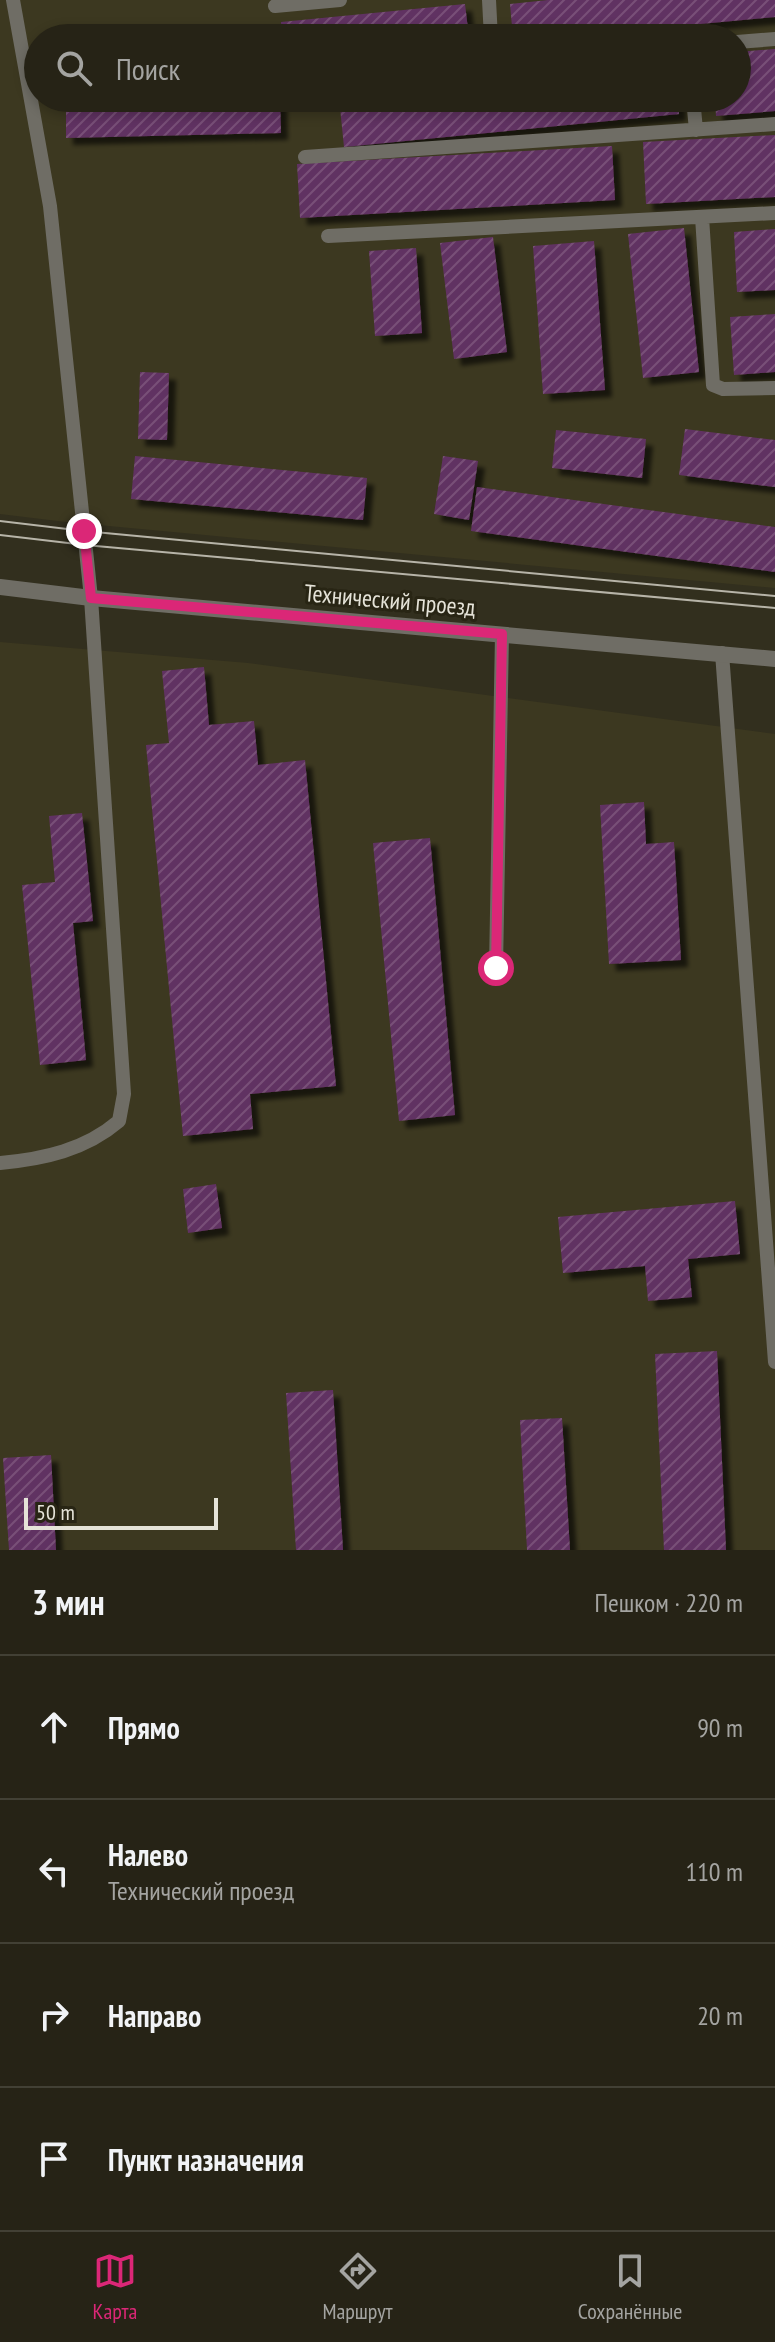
<!DOCTYPE html>
<html lang="ru">
<meta charset="utf-8">
<style>
body{margin:0;font-family:"PT Sans Narrow",sans-serif;background:#322f23;color:#f1f3f6}
.scale{position:absolute;left:24px;bottom:20px;width:194px;box-sizing:border-box;padding-left:8px;border:4px solid #e5e3d8;border-top:0;font-size:22px;line-height:28px;white-space:nowrap;color:#e5e3d8;-webkit-text-stroke:6px #282514;paint-order:stroke}
.stop{position:absolute;width:24px;height:24px;margin:-18px;border:6px solid #db2777;border-radius:50%;background:#fff}
.stop.end{background:#db2777;border-color:#fff;box-shadow:0 2px 8px #0008}
.list{margin:0;padding:0;list-style:none}
h2{display:flex;justify-content:space-between;align-items:center;height:104px;margin:0;padding:0 32px;font-size:34px}
h2 small{font-size:26px;font-weight:400;color:#a4a4a1}
.list li{display:grid;grid-template-columns:52px 1fr auto;gap:24px;align-items:center;box-sizing:border-box;height:144px;padding:0 32px;border-top:2px solid #424035}
.list b{display:block;font-size:30px;white-space:nowrap}
.list p{margin:0;font-size:26px;white-space:nowrap;color:#a4a4a1}
.list em{font-size:26px;font-style:normal;color:#a4a4a1}
.icon{flex:none;width:44px;height:44px;fill:none;stroke:currentColor;stroke-width:2;stroke-linecap:round;stroke-linejoin:round}
.map{position:relative;flex:none;width:775px;height:1550px;overflow:hidden}
.search{position:absolute;background:#262316;box-shadow:0 4px 12px #0003;left:24px;right:24px;top:24px;height:88px;display:flex;align-items:center;gap:20px;box-sizing:border-box;padding:0 28px;border-radius:44px;color:#a4a4a1;font-size:30px}
.sheet{height:680px;background:#262316}
nav{display:flex;justify-content:space-around;align-items:center;box-sizing:border-box;height:112px;border-top:2px solid #424035;background:#262316;font-size:22px;color:#a4a4a1}
nav a{display:grid;justify-items:center;gap:4px}
nav .on{color:#db2777}
.map>svg:first-child{display:block}
.built{fill:#3c3820;fill-rule:evenodd}
.building{fill:url(#building-hatch);filter:url(#shadow)}
.lines{fill:none;stroke-linecap:round;stroke-linejoin:round}
.lane{stroke:#6f6d65;stroke-width:14}
.street{stroke:#6f6d65;stroke-width:16}
.tram{stroke:#b7b4a8;stroke-width:2}
.route{stroke:#db2777;stroke-width:10}
.labels{text-anchor:middle;dominant-baseline:central;stroke-width:6;stroke-linejoin:round;paint-order:stroke}
.street-label{font-size:24px;fill:#e5e3d8;stroke:#282514}
</style>
<div class="map">
<svg width="775" height="1550" viewBox="0 0 775 1550">
<defs>
<pattern id="building-hatch" width="6" height="6" patternUnits="userSpaceOnUse" patternTransform="scale(2)"><rect width="6" height="6" fill="#613262"/><path d="M-1 1l2-2M0 6l6-6M5 7l2-2" fill="none" stroke="#785078"/></pattern>
<filter id="shadow"><feDropShadow dx="7" dy="7" stdDeviation="2" flood-color="#0009"/></filter>
</defs>
<rect width="100%" height="100%" fill="#322f1e"/>
<path class="built" d="M0,0H775V588L66,522L0,514ZM38,38H737V98H38Z
M0,642L248,663L775,734V1550H0Z"/>
<path class="building" d="M548,0H775V17L551,38H513L510,4Z
M465,4L469,38H282L281,22Z
M775,49V111L716,116L715,98H737V52Z
M66,98H280L281,133L66,138Z
M339,98H678L679,114L344,147Z
M775,135V197L646,204L643,142Z
M612,146L615,200L300,218L297,164Z
M684,228L699,372L643,378L628,234Z
M775,229V290L737,292L734,232Z
M493,237L507,352L454,359L440,243Z
M594,241L605,390L543,394L533,246Z
M416,248L422,333L375,336L369,251Z
M775,314V372L734,375L730,317Z
M140,372L169,373L167,440L138,439Z
M685,429L775,440V487L679,475Z
M556,430L646,439L642,478L552,468Z
M135,456L367,478L363,520L131,499Z
M443,456L478,461L469,520L434,514Z
M477,487L775,527V572L471,531Z
M204,667L209,725L254,721L258,765L305,760L336,1086L250,1094L253,1129L183,1136L146,745L169,743L162,671Z
M644,802L646,844L674,842L681,960L609,964L600,805Z
M82,813L93,921L73,923L86,1060L40,1065L22,885L55,882L49,816Z
M430,838L455,1115L399,1121L373,843Z
M216,1184L222,1228L188,1233L183,1189Z
M735,1201L740,1254L688,1259L692,1297L648,1301L645,1266L563,1273L558,1217Z
M717,1351L726,1550H664L655,1354Z
M333,1390L343,1550H296L286,1393Z
M562,1418L570,1550H527L520,1420Z
M51,1455L56,1550H9L3,1458Z"/>
<g class="lines">
<path class="lane" d="M489,0L491,38
M275,6L340,0
M737,42L775,39
M693,98L696,130
M305,157L775,124
M702,217L713,385L723,389L775,388
M328,236L775,213
M722,653L775,1362
M496,968L502,634
M0,1163C44,1159 85,1150 119,1121L124,1094L91,598L50,206L13,0"/>
<path class="street" d="M0,587L91,598L775,659"/>
<path class="tram" d="M0,521L84,531L775,596
M0,535L85,545L775,608"/>
</g>
<g class="lines">
<path class="route" d="M84,531L91,598L502,634L496,968"/>
</g>
<g class="labels">
<g class="street-label">
<text transform="translate(390 600) rotate(5)">Технический проезд</text>
</g>
</g>
</svg>
<div class="scale">50 m</div>
<div class="stop" style="left:496px;top:968px"></div>
<div class="stop end" style="left:84px;top:531px"></div>
<div class="search"><svg class="icon" aria-label="search" viewBox="0 0 24 24"><circle cx="10" cy="10" r="6"/><path d="M15 15l6 6"/></svg>Поиск</div>
</div>
<section class="sheet">
<h2>3 мин<small>Пешком · 220 m</small></h2>
<ul class="list">
<li><svg class="icon" aria-label="ahead" viewBox="0 0 24 24"><path d="M12 20V5M6 11l6-6 6 6"/></svg><div><b>Прямо</b></div><em>90 m</em></li>
<li><svg class="icon" aria-label="left" viewBox="0 0 24 24"><path d="M17 20v-9H6M10 6l-5 5 5 5"/></svg><div><b>Налево</b><p>Технический проезд</p></div><em>110 m</em></li>
<li><svg class="icon" aria-label="right" viewBox="0 0 24 24"><path d="M7 20v-9h11M14 6l5 5-5 5"/></svg><div><b>Направо</b></div><em>20 m</em></li>
<li><svg class="icon" aria-label="arrive" viewBox="0 0 24 24"><path d="M6 21V4h12l-3 4 3 4H6"/></svg><div><b>Пункт назначения</b></div></li>
</ul>
</section>
<nav>
<a class="on"><svg class="icon" aria-label="map" viewBox="0 0 24 24"><path d="M3 6l6-2 6 2 6-2v14l-6 2-6-2-6 2zM9 4v14M15 6v14"/></svg>Карта</a>
<a><svg class="icon" aria-label="directions" viewBox="0 0 24 24"><path d="M12 3l9 9-9 9-9-9zM9 14v-3h6M13 9l2 2-2 2"/></svg>Маршрут</a>
<a><svg class="icon" aria-label="saved" viewBox="0 0 24 24"><path d="M7 4h10v16l-5-4-5 4z"/></svg>Сохранённые</a>
</nav>
